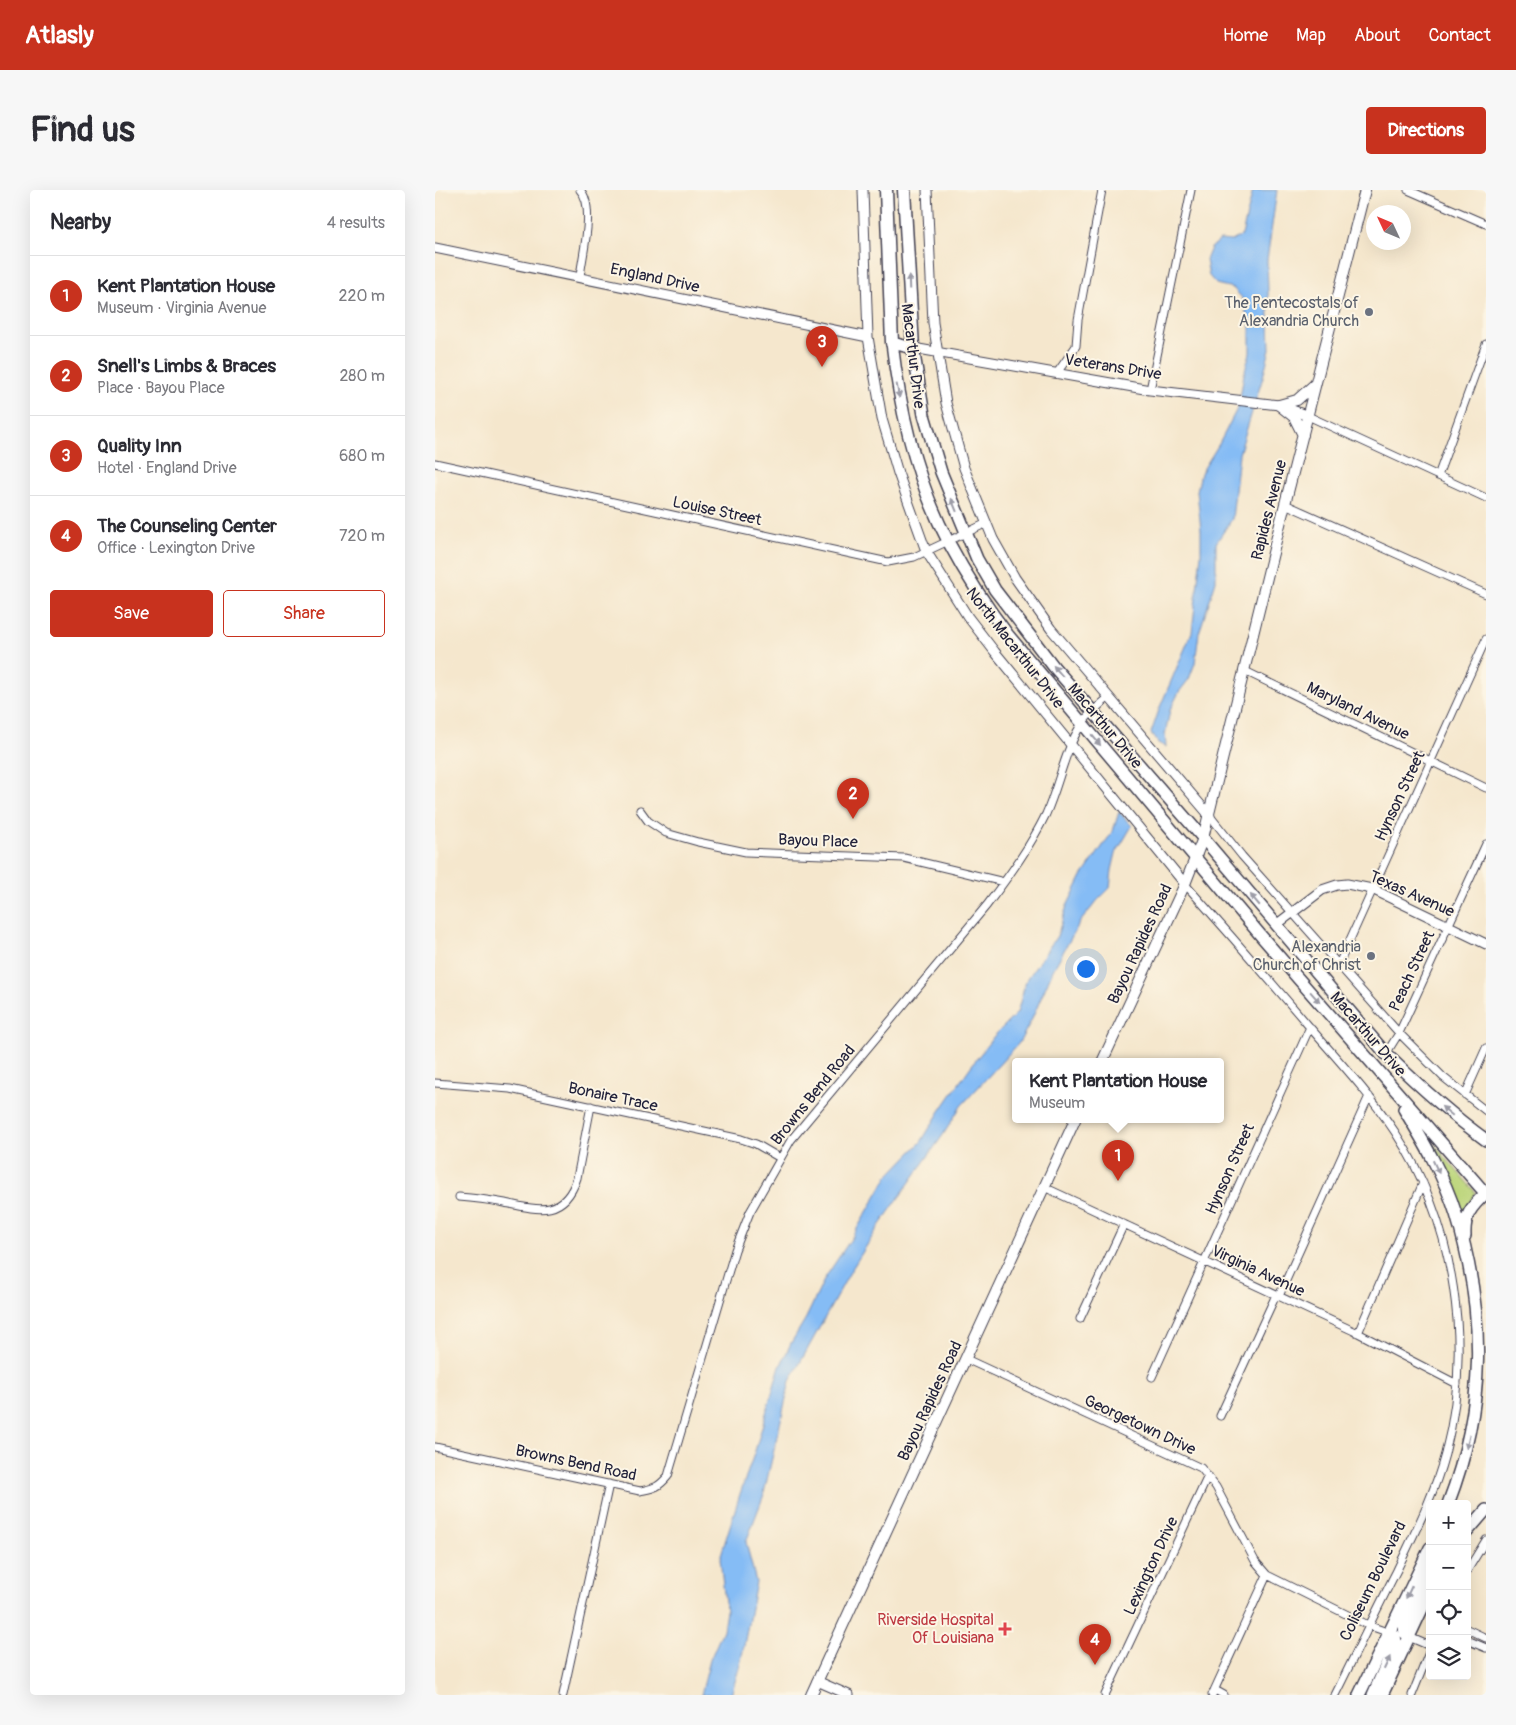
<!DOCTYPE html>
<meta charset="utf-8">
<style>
body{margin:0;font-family:Pangolin,sans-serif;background:#f7f7f7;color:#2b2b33}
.controls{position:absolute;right:15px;bottom:15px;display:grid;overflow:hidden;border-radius:5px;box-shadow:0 5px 20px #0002}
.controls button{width:45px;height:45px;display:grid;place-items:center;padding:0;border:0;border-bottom:1px solid #e1e1e2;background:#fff;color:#2b2b33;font:25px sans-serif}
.compass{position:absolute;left:931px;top:15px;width:45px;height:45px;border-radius:50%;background:#fff;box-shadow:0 5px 20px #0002;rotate:314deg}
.you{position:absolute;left:650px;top:778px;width:18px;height:18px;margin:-12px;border:4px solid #fff;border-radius:50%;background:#1a73e8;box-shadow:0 0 0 8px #1a73e833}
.badge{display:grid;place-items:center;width:32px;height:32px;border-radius:50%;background:#c8321e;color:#fff;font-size:16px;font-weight:700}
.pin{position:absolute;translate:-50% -41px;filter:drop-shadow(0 1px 2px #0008)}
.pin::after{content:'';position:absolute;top:26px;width:18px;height:15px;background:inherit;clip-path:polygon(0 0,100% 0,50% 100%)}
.popup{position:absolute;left:577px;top:868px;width:212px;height:65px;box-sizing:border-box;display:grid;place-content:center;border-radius:5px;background:#fff;filter:drop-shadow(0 1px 4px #0005);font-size:16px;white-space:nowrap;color:#7c7c81}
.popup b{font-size:19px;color:#2b2b33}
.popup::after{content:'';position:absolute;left:50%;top:100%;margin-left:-10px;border:10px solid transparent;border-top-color:#fff}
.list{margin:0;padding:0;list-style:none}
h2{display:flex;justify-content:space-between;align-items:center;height:65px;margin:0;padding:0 20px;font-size:21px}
h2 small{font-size:16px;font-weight:400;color:#7c7c81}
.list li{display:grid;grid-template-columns:32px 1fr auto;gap:15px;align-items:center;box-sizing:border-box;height:80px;padding:0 20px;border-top:1px solid #e1e1e2}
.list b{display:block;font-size:19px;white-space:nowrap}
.list p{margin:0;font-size:16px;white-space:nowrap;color:#7c7c81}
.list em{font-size:16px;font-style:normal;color:#7c7c81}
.actions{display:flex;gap:10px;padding:15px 20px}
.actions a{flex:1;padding:11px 0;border:1px solid #c8321e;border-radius:5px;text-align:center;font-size:18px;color:#c8321e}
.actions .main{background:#c8321e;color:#fff}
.icon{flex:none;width:28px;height:28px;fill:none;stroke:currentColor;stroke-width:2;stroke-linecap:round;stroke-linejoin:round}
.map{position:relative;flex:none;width:1051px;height:1505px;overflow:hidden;border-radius:5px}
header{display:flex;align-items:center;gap:30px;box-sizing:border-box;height:70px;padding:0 25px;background:#c8321e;color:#fff}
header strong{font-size:24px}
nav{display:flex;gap:28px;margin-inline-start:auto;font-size:18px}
.intro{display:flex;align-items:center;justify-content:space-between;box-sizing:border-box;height:120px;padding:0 30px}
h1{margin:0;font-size:35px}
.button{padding:12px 22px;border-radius:5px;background:#c8321e;color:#fff;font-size:18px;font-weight:700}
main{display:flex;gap:30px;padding:0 30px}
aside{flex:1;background:#fff;border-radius:5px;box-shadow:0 5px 20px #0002}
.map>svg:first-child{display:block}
.green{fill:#bcd57a;stroke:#6f7c5a}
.water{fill:#85bcf5;stroke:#546f98}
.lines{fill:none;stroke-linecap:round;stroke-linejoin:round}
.minor-casing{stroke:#424051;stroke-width:9}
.tertiary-casing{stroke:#424051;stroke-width:11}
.secondary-casing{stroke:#424051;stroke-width:12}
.trunk-casing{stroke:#424051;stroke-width:14}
.motorway-casing{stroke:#424051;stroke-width:15}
.minor{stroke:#fff;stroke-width:7}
.tertiary{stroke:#fff;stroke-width:9}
.secondary{stroke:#fff;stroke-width:10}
.trunk{stroke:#fff;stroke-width:11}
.motorway{stroke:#fff;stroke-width:12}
.oneway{fill:#9c9ca7}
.worship-dot{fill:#6b7280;stroke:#fcf5e5;stroke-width:2}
.health-dot{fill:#e0444e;stroke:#fcf5e5;stroke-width:2}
.labels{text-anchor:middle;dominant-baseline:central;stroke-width:4;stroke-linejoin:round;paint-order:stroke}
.street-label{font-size:16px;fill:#22223b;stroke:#fcf5e5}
.worship-label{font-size:16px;fill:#5b616d;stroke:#fcf5e5;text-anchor:end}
.health-label{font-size:16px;fill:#be3a42;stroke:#fcf5e5;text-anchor:end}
</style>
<header>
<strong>Atlasly</strong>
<nav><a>Home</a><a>Map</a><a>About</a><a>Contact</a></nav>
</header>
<div class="intro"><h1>Find us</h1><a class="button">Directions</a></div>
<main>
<aside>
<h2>Nearby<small>4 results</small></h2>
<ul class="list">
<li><span class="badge">1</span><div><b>Kent Plantation House</b><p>Museum · Virginia Avenue</p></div><em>220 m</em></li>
<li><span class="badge">2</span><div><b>Snell's Limbs &amp; Braces</b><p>Place · Bayou Place</p></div><em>280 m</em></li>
<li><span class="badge">3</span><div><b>Quality Inn</b><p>Hotel · England Drive</p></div><em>680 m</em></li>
<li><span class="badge">4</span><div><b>The Counseling Center</b><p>Office · Lexington Drive</p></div><em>720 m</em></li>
</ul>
<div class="actions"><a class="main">Save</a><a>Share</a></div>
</aside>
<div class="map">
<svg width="1051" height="1505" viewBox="0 0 1051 1505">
<rect width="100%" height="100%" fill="#fcf5e5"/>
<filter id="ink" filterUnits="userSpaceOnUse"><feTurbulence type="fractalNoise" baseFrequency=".02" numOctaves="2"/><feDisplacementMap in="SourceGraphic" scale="10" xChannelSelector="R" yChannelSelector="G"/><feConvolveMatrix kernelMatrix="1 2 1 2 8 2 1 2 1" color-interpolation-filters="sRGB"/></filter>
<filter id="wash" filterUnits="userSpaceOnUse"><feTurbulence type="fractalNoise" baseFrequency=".0096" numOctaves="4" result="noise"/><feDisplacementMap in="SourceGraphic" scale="20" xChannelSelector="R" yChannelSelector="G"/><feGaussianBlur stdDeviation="1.12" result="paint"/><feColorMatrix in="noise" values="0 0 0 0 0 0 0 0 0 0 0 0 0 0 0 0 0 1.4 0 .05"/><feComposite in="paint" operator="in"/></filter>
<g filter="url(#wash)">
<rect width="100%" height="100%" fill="#f5e7cd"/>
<path class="green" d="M997,952L1041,1003L1027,1023Z"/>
<path class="water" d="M818,0H842L832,70L835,159L828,187L804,264L797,329L781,353V391L764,443L760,473L754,489L744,502L735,520L730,545L731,557L723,553L716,543L725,517L757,442L766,364V340L762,301L766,283L784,254L804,215L809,184L815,163V136L807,108L798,98L781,94L774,86L771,70L776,58L785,50L797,51L807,45Z
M684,622L697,636L681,663L677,680L675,698L662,711L645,732L618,780L597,829L584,853L526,916L508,945L444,1036L415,1082L355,1191L328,1307L311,1352L321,1392L306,1471L296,1505H266L275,1470L288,1440L291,1421L285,1368L305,1304L320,1261L344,1179L356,1153L371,1128L390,1088L416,1049L453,986L486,952L505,921L534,879L559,846L582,823L591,791L622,746L632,716L647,686L678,641Z"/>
</g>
<g filter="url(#ink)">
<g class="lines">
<defs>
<path id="minor" d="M973,0L1051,34
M145,87C147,66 161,16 145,0
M622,183L641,156L643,130L667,0
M715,200L756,0
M873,226L1051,308
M0,273L453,372L479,367L552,333
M1003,286L1051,154
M850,314L1051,404
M810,481L1051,598
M205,620L213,631L231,643L263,652L311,662L469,668L569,692
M775,626L807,666L964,843L1008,887L1051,921
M750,694C791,740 832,787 872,834C903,870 934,903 960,942C1021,1035 1038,1157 1010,1264C999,1305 980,1342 962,1380C941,1421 921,1463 900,1505
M904,774L1051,449
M951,864L964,843L1051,654
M0,893L75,899L306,949L321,954L345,968
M1030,905L1051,858
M609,997L923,1143L1022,1194
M24,1007C39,1008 54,1010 70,1013C102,1020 129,1028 142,988L156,916
M844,1106L934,906
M645,1129L689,1034
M923,1143L988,993
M531,1169L766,1278L781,1297L820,1371L832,1385L935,1436L955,1443
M717,1187L875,837
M785,1226L841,1105
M0,1257L205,1301C219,1298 223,1298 233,1286L300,1060L315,1022L356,950L552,715C574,686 595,657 611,624C624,595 629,562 646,535C653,524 664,516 674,507
M1032,1381L1051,1350
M1032,1439L1051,1448
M974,1447L995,1456
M1032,1450L1051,1458
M780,1500L789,1505
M128,1505L174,1294
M670,1505L773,1286
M777,1505L832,1385
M977,1505L995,1460"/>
<path id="tertiary" d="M428,0L433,147L447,229L463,283L491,361L533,427L560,462L750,694
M492,0L498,133L511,213L529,278L558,349L580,388L616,439L775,626
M0,58L433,147
M478,158L715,200L844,215L873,226
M841,735L887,700L902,695L912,694L937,699L1051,754
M382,1491L414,1505"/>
<path id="secondary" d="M844,215L862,210L880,194
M844,215L859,227L868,245
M667,872L750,694L768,648L850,314L930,0
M376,1505L640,930"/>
<path id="trunk" d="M969,919C989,952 1009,986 1021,1024C1051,1124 1051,1216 1013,1314
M1051,950C1015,924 983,895 951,864L768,648L619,477L560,400L542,369L506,282L489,225L478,158L457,153C465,221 481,291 514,353C531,385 551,416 573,445L827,747L1051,1004
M1030,1046C1029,1025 1036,1017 1051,1003
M1032,1342L1051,1320
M974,1447L970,1443L969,1437L988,1396L995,1375
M924,1505L995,1358
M938,1505L961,1452L960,1446L955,1443
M947,1505L995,1402"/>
<path id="motorway" d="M451,0L457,153
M469,0L478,158"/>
</defs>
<use href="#minor" class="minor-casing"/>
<use href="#tertiary" class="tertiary-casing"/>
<use href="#secondary" class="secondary-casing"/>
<use href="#trunk" class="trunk-casing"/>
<use href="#motorway" class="motorway-casing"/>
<use href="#minor" class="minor"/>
<use href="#tertiary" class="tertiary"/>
<use href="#secondary" class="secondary"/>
<use href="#trunk" class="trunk"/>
<use href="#motorway" class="motorway"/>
</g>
<defs><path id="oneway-solid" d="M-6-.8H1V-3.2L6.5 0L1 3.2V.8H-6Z" transform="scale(1.25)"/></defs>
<g class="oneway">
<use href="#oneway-solid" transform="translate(474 92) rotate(-92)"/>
<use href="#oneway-solid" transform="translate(463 201) rotate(79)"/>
<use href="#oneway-solid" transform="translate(519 315) rotate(-112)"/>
<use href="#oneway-solid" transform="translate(623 481) rotate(-131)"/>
<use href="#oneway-solid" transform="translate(661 550) rotate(50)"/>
<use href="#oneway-solid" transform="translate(820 710) rotate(-130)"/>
<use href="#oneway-solid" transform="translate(880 807) rotate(49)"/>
<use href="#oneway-solid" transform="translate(1012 921) rotate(-140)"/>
<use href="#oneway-solid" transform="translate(1001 977) rotate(65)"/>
<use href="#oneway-solid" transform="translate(1033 1252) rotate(103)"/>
<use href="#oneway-solid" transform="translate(974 1402) rotate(115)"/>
<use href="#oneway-solid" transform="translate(952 1473) rotate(-65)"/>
</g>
</g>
<g class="worship-dot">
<circle cx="934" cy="122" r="5"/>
<circle cx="936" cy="766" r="5"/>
</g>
<path class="health-dot" d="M567.5 1431.5h5v5h5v5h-5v5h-5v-5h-5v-5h5z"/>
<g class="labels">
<g class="street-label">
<text transform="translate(220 88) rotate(12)">England Drive</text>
<text transform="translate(478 166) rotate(83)">Macarthur Drive</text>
<text transform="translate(678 177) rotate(9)">Veterans Drive</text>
<text transform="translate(834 320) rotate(-76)">Rapides Avenue</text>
<text transform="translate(282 321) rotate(12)">Louise Street</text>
<text transform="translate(580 458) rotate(52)">North Macarthur Drive</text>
<text transform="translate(923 521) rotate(26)">Maryland Avenue</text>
<text transform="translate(670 536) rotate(50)">Macarthur Drive</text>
<text transform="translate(965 606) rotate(-65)">Hynson Street</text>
<text transform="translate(383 651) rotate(2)">Bayou Place</text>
<text transform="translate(977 704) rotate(24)">Texas Avenue</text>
<text transform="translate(705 754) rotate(-65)">Bayou Rapides Road</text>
<text transform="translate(977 781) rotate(-65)">Peach Street</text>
<text transform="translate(933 844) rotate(49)">Macarthur Drive</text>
<text transform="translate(378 905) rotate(-51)">Browns Bend Road</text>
<text transform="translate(178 907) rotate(12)">Bonaire Trace</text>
<text transform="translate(795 979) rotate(-66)">Hynson Street</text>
<text transform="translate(823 1081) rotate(25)">Virginia Avenue</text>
<text transform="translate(495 1211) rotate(-65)">Bayou Rapides Road</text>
<text transform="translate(705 1235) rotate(25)">Georgetown Drive</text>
<text transform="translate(141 1273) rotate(12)">Browns Bend Road</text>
<text transform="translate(716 1376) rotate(-65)">Lexington Drive</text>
<text transform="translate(938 1391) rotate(-64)">Coliseum Boulevard</text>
</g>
<g class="worship-label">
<text x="924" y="113">The Pentecostals of<tspan x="924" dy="18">Alexandria Church</tspan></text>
<text x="926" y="757">Alexandria<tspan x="926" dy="18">Church of Christ</tspan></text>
</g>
<g class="health-label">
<text x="559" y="1430">Riverside Hospital<tspan x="559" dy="18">Of Louisiana</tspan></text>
</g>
</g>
</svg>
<div class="controls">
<button>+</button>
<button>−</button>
<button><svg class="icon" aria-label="locate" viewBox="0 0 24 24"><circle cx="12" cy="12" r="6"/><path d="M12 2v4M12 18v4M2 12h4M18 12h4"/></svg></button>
<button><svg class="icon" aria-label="layers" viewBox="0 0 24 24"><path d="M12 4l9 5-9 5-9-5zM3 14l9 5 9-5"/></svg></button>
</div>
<svg class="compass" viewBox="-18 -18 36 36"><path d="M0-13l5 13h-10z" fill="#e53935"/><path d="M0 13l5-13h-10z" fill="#7c7c81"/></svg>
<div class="you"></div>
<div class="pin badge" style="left:683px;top:991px">1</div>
<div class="popup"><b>Kent Plantation House</b>Museum</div>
<div class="pin badge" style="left:418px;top:629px">2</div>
<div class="pin badge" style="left:387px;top:177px">3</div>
<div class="pin badge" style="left:660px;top:1475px">4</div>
</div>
</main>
